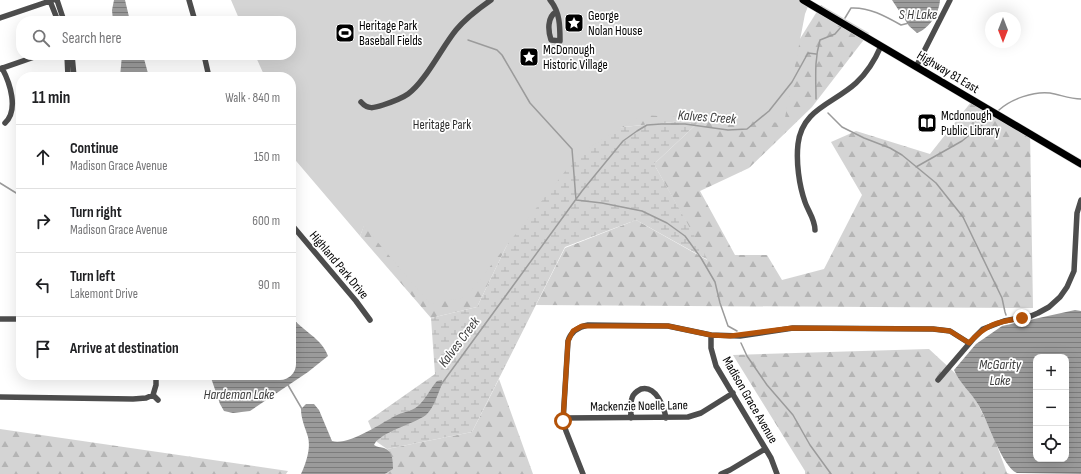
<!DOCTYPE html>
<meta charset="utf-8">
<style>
body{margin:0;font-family:"Sofia Sans Condensed",sans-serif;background:#f2f2f2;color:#202124}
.controls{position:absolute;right:12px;bottom:12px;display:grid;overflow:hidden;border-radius:8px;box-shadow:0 4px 16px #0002}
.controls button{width:36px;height:36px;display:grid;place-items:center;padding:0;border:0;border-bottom:1px solid #e0e0e0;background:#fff;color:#202124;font:20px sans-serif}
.compass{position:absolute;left:985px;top:12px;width:36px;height:36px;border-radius:50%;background:#fff;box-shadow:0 4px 16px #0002;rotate:180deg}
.stop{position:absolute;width:12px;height:12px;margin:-9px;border:3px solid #b45309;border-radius:50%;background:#fff}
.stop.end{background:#b45309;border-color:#fff;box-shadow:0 1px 4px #0008}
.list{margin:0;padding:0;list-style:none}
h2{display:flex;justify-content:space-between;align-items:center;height:52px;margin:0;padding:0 16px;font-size:17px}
h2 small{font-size:13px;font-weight:400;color:#757577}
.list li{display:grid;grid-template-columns:26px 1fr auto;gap:12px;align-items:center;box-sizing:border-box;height:64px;padding:0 16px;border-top:1px solid #e0e0e0}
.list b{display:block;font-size:15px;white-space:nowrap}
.list p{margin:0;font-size:13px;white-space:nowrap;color:#757577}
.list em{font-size:13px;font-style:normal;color:#757577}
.icon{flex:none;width:22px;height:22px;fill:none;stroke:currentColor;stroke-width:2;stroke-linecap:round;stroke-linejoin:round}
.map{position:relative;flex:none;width:1081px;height:474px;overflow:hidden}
.search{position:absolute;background:#fff;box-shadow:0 4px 16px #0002;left:16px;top:16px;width:280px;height:44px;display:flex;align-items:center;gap:10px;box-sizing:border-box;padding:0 14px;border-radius:16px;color:#757577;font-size:15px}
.panel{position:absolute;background:#fff;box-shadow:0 4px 16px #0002;left:16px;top:72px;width:280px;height:308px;border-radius:16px}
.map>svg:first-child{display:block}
.forest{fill:url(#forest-firs)}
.wetland{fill:url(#wetland-marsh)}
.green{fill:#d4d4d4}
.water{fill:url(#water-rules);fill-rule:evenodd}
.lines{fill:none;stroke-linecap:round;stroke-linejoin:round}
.stream{stroke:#9b9b9b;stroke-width:1.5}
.major-casing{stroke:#dbdbdb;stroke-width:8}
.minor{stroke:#4d4d4d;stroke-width:5.5}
.major{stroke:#000;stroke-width:7}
.route{stroke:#b45309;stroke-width:5}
.labels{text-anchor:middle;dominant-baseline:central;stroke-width:3.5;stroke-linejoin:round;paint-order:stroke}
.poi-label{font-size:13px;fill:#000;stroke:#fff;text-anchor:start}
.street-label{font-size:13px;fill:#000;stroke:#fff}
.park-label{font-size:13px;fill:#2b2b2b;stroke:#fff}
.water-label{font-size:14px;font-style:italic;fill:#3c3c3c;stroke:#fff}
</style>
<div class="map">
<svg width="1081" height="474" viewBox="0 0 1081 474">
<defs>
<pattern id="forest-firs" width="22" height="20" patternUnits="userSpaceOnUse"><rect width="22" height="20" fill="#d4d4d4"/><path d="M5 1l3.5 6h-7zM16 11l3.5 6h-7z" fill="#b4b4b4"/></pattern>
<pattern id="wetland-marsh" width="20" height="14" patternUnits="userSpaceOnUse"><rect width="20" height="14" fill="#d4d4d4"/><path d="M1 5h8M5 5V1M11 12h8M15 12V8" fill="none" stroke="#b4b4b4"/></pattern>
<pattern id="water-rules" width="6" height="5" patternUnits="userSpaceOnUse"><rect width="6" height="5" fill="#9b9b9b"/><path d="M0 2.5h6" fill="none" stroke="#7c7c7c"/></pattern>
</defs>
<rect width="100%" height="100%" fill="#fff"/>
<path class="forest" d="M821,5L869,33L812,107L749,168L700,191L735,255H767L782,280L824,269L862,195L831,142L856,131L930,154L975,97L1030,130L1033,308L536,305L565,248L636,220L707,260L654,164L702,119L584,131L533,191L477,307L431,318L360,236L411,98L770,87Z
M929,349L969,386L993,435L1007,473L1010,474H805V471L733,355Z
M499,379L533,474H385L393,469C393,461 392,455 387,449L472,432Z
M0,429L288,471L286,474H0Z"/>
<path class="wetland" d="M702,119L654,164L708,260L636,220L565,247L472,432L387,449L377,442L368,421L435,374L431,318L477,307L533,191L584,131Z"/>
<path class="green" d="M231,0H803L809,4L805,14L784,123L641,115L578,155L466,297L430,304L364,226L360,236L291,155V77H265L255,55H291V21H240Z"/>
<path class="water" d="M114,0H125L130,21H113L112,10Z
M892,0H940C939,13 930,28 917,33L909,26Z
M122,55H143L149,77H120Z
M1075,310L1081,311V474L1017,473C1002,467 988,421 979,406C972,393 960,384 954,370L976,344L1002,326ZM1036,357H1066V459H1036Z
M291,316C302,331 322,338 328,356L308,372L250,411L233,413L224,411L220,404L210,375H291Z
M442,380V384C438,393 434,408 426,415C414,424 380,432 374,445C377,447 380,447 384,448C393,451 393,461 393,469L385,474H301C306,463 311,449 308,437C305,427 301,419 301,409L306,404H314L319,410L332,441C348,446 380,424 395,416C402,412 411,412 418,406C426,399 430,389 437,381Z"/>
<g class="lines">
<path class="stream" d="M845,18L851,8C869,7 885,16 901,25L909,23
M468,40L497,50L502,55L530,103L572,149L576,200
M816,99C816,78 814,61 820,40L835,34L841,27
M999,110C1011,99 1034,91 1050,93C1061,95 1070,99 1081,99
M828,113L842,127L864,138L890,148L902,155L936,183L963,217L1002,298L1005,312L1006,315
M916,167L962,141L992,117
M0,183L21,196
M576,200L602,203L642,211L667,223L685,236L701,258L715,282L720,303L728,326L737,331
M741,343L747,356L767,385L793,415L810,445L831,474
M288,385L302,409
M440,386L582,191L623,141L637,131L647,125L661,124H685L728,130L747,129L769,111L792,82L808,53L816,54"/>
<defs>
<path id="major" d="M803,0L1081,164"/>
</defs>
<use href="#major" class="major-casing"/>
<path class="minor" d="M57,0L64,21
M189,0L195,21
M550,0C560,12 560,26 560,41L551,40C548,31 547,17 556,12
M50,1L58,21
M0,18L53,0
M67,55L68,77
M72,55L74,77
M204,55L209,77
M916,67L950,0
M2,68C10,83 19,110 5,123
M0,69L40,55
M361,102C368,110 374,108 383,105C392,102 401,99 408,94C425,82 442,47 456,30C466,18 478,9 491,0
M291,224L356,301L370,320
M815,230C815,219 808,211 805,202C799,185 796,162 798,144C802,109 833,104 856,83C868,72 875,60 881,46
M0,319H21
M711,335L740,336L793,328L933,329L950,331L969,343
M938,380L974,338L983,329L1004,321L1031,316L1038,313L1049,307L1060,297L1067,287L1074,271L1077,213L1081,200
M153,395L156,385V375
M0,397L133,399L146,398L153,395L158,400
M563,418L688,417L701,413L733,393
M631,418C631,411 630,404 632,398C633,394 637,391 641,389C656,385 664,407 666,418
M583,474L566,431L563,421L568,341C571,331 578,327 588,325L668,326L711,335V348L716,366L771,458L777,474
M721,474L730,470L765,449"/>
<use href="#major" class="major"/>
</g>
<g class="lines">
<path class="route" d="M563,421L568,341L573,331L582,326H668L711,335L730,336L792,328L933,329L950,331L969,343C986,324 997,322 1022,318"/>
</g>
<defs>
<symbol id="sight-square" viewBox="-11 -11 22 22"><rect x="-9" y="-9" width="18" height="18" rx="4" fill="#000" stroke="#fff"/><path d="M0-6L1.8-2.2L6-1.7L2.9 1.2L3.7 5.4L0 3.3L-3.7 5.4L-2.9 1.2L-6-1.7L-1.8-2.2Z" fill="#fff"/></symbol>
<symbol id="stadium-square" viewBox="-11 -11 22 22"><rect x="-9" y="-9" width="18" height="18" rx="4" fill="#000" stroke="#fff"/><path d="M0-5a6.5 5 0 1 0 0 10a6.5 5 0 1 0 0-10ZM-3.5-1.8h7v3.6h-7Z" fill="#fff"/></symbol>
<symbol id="library-square" viewBox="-11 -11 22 22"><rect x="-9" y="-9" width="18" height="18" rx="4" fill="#000" stroke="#fff"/><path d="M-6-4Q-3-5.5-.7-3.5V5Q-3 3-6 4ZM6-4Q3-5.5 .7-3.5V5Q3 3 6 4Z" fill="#fff"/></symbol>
</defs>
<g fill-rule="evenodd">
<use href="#sight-square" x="563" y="12" width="22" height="22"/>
<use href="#stadium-square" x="334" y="22" width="22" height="22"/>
<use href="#sight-square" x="518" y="46" width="22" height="22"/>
<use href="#library-square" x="916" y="112" width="22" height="22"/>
</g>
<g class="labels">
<g class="poi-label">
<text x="588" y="16">George<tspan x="588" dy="15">Nolan House</tspan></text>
<text x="359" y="26">Heritage Park<tspan x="359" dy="15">Baseball Fields</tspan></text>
<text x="543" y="50">McDonough<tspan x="543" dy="15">Historic Village</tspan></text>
<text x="941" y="116">Mcdonough<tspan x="941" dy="15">Public Library</tspan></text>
</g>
<g class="street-label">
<text transform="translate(948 72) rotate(31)">Highway 81 East</text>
<text transform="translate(339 265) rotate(50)">Highland Park Drive</text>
<text transform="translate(750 400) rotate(60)">Madison Grace Avenue</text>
<text transform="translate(639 406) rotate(-1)">Mackenzie Noelle Lane</text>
</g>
<g class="park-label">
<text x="442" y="125">Heritage Park</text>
</g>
<g class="water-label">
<text x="918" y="14">S H Lake</text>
<text transform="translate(707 117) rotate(4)">Kalves Creek</text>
<text transform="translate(459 342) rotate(-53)">Kalves Creek</text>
<text x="1000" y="364">McGarity<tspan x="1000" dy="16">Lake</tspan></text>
<text x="239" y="394">Hardeman Lake</text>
</g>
</g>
</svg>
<div class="controls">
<button>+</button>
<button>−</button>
<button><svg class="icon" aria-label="locate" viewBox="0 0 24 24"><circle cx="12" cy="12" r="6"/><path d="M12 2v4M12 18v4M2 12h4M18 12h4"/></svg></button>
</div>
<svg class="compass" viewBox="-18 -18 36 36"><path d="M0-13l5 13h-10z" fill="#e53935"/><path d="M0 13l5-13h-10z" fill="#757577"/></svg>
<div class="stop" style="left:563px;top:421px"></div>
<div class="stop end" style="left:1022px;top:318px"></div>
<div class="search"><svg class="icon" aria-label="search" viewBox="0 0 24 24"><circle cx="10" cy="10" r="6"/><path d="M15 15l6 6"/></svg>Search here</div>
<section class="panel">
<h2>11 min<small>Walk · 840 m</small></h2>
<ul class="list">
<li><svg class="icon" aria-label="ahead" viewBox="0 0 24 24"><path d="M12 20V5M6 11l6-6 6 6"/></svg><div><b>Continue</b><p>Madison Grace Avenue</p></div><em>150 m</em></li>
<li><svg class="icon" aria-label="right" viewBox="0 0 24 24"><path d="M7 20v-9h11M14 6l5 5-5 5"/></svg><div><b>Turn right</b><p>Madison Grace Avenue</p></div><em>600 m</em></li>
<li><svg class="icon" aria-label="left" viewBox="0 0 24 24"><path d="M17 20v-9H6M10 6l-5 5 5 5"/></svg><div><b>Turn left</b><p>Lakemont Drive</p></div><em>90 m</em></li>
<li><svg class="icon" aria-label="arrive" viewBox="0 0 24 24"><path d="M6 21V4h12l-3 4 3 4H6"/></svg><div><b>Arrive at destination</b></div></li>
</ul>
</section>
</div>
